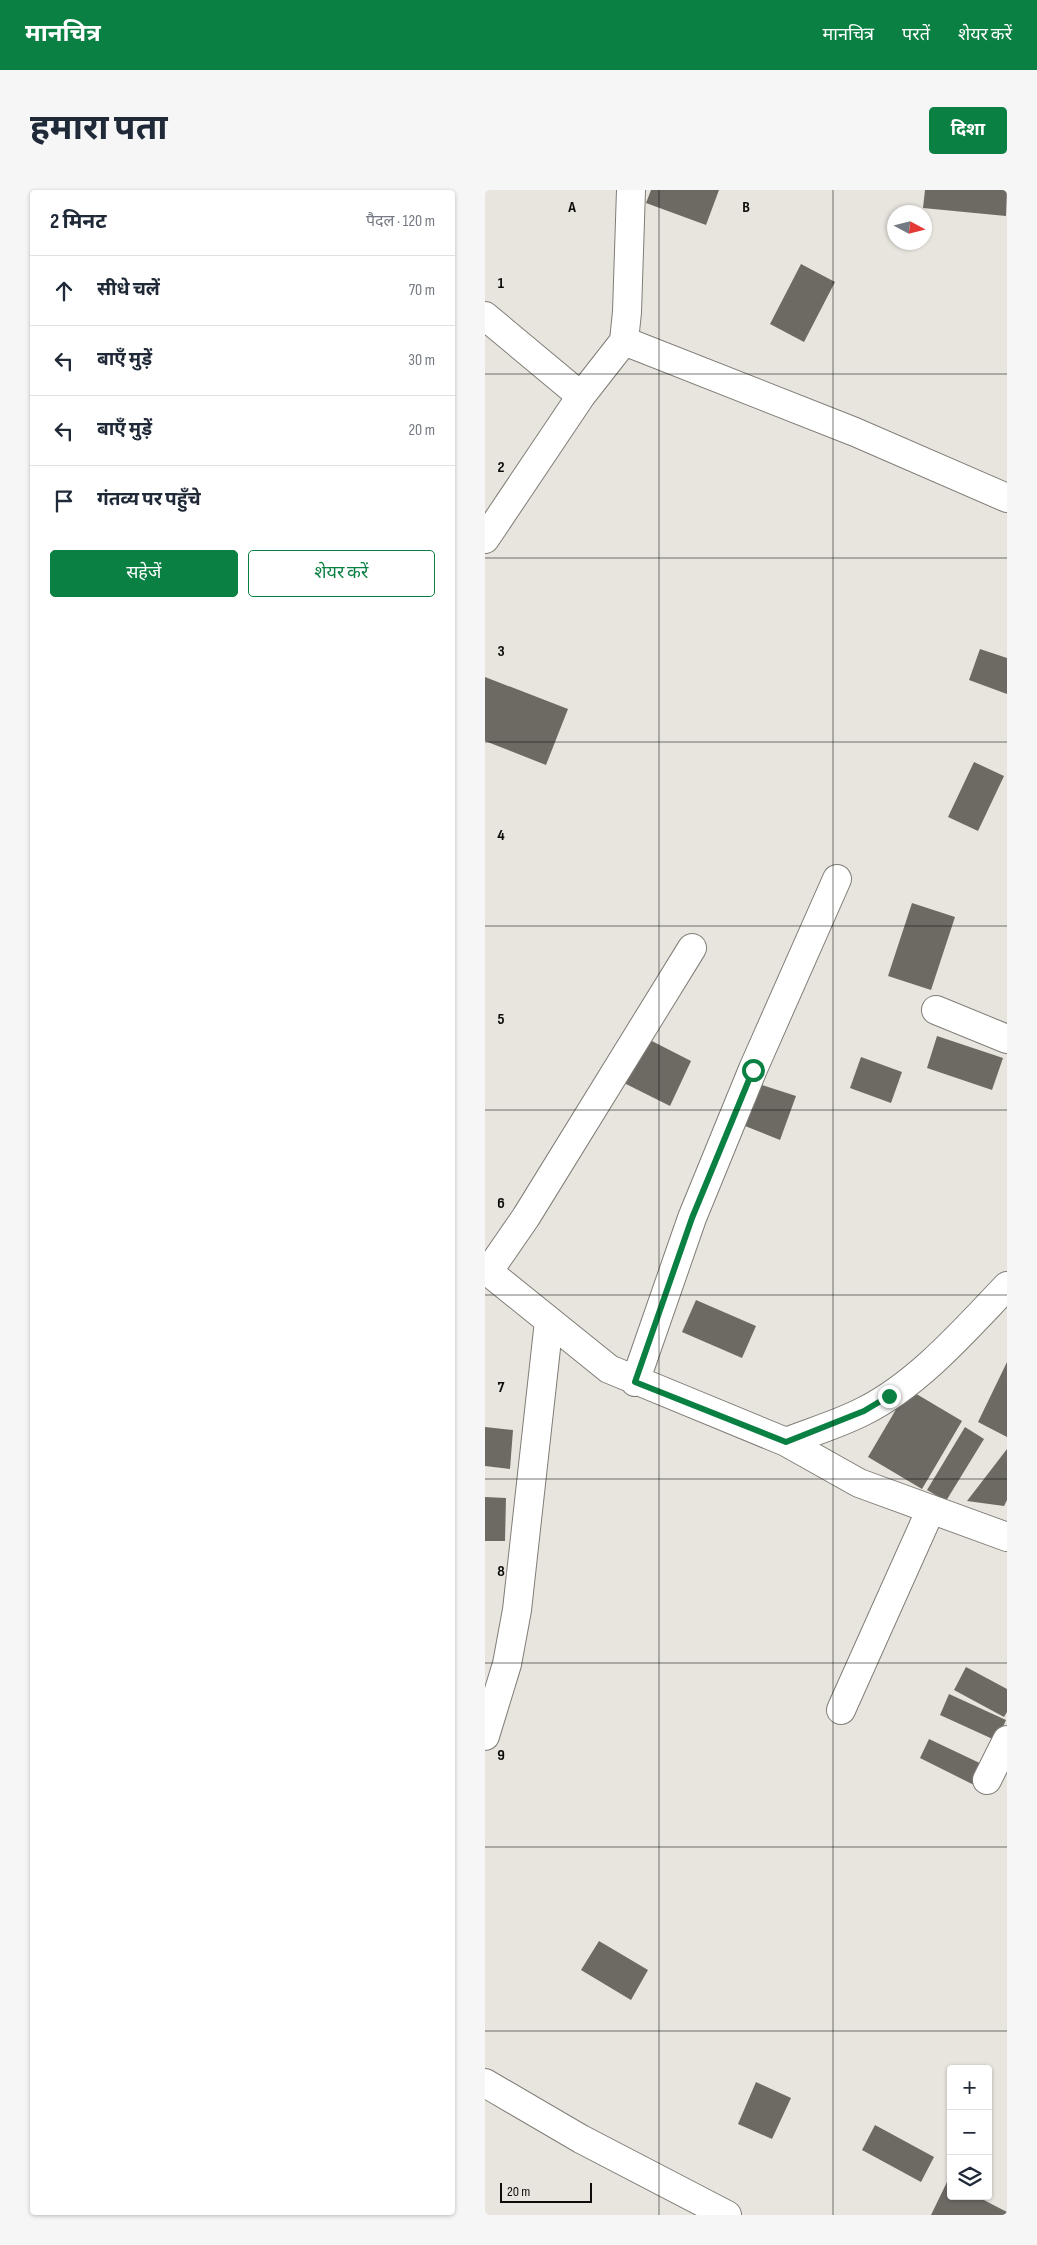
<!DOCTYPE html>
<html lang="hi">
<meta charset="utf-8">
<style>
body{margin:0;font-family:"Sofia Sans Condensed","Noto Sans Devanagari",sans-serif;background:#f6f6f7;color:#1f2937}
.controls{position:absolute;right:15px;bottom:15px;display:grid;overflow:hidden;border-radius:5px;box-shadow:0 1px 4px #0004}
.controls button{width:45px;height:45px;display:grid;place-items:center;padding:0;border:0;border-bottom:1px solid #e0e1e3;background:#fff;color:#1f2937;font:25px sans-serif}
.compass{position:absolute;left:402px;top:15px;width:45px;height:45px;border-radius:50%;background:#fff;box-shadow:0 1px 4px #0004;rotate:97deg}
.scale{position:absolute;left:15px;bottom:12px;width:92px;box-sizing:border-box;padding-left:5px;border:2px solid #0d0c09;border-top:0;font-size:14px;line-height:18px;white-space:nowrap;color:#0d0c09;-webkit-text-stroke:4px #e8e5de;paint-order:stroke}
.stop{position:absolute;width:15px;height:15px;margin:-11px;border:4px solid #0b8043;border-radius:50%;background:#fff}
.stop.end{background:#0b8043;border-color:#fff;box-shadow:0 1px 5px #0008}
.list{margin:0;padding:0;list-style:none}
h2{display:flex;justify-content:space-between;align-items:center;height:65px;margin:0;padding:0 20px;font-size:21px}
h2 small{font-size:16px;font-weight:400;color:#747a83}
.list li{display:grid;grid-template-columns:32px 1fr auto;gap:15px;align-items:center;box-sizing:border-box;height:70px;padding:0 20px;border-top:1px solid #e0e1e3}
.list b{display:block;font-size:19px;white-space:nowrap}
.list em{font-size:16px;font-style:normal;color:#747a83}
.actions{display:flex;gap:10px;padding:15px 20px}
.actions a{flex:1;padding:11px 0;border:1px solid #0b8043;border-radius:5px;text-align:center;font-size:18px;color:#0b8043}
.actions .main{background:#0b8043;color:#fff}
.icon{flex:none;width:28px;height:28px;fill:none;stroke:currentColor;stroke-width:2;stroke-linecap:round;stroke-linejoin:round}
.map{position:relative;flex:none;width:522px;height:2025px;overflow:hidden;border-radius:5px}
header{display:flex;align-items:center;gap:30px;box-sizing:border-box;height:70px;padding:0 25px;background:#0b8043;color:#fff}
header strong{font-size:24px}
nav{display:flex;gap:28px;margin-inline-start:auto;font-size:18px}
.intro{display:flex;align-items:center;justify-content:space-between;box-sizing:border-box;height:120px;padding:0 30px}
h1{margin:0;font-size:35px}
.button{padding:12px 22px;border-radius:5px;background:#0b8043;color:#fff;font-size:18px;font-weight:700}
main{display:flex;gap:30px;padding:0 30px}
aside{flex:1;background:#fff;border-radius:5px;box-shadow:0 1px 4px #0004}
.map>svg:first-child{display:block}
.building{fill:#6d6a64}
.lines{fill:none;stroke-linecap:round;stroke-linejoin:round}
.minor-casing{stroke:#807d77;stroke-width:30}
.minor{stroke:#fff;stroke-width:28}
.route{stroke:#0b8043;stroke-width:6}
.grid{fill:none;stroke:#0d0c09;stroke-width:1;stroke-opacity:0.55}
.grid-label{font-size:16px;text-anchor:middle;font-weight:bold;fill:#0d0c09;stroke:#e8e5de;stroke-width:4;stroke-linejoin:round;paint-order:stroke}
</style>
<header>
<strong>मानचित्र</strong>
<nav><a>मानचित्र</a><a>परतें</a><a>शेयर करें</a></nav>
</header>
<div class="intro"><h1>हमारा पता</h1><a class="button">दिशा</a></div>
<main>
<aside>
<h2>2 मिनट<small>पैदल · 120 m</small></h2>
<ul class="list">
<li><svg class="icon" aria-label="ahead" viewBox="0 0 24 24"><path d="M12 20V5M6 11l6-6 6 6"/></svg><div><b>सीधे चलें</b></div><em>70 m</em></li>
<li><svg class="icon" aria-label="left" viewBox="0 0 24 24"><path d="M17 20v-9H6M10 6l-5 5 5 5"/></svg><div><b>बाएँ मुड़ें</b></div><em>30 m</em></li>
<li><svg class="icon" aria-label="left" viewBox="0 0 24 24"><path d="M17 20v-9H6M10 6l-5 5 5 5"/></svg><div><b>बाएँ मुड़ें</b></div><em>20 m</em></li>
<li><svg class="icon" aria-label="arrive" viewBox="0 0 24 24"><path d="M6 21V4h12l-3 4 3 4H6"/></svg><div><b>गंतव्य पर पहुँचे</b></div></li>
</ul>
<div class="actions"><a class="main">सहेजें</a><a>शेयर करें</a></div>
</aside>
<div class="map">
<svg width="522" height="2025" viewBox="0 0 522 2025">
<rect width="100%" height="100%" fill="#e8e5de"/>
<path class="building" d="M166,0H234L221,35L161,13Z
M440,0H522L521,26L438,18Z
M316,74L350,92L319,152L285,134Z
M495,459L522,468V504L484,490Z
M0,487L83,519L61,575L0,551Z
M489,572L519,586L493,641L463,627Z
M427,713L470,727L446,800L403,786Z
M452,846L518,868L507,900L442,878Z
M161,848L206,871L185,916L139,893Z
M376,867L417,882L406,913L365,898Z
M268,892L311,906L295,950L255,934Z
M211,1110L271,1136L257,1168L197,1142Z
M522,1172V1247L493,1232Z
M423,1199L477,1231L437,1299L383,1267Z
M0,1237L28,1240L25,1279L0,1276Z
M480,1237L499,1249L461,1311L442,1300Z
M522,1259V1310L519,1316L482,1311Z
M0,1307L21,1308L20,1351H0Z
M481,1477L522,1499V1522L519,1527L469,1500Z
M464,1504L521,1530L512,1551L455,1525Z
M444,1549L501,1576L491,1596L435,1568Z
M114,1751L163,1780L146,1810L96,1780Z
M271,1892L306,1908L287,1949L253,1934Z
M390,1935L449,1967L436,1992L377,1960Z
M462,1992L466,1994V2006H491L522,2022V2025H446Z"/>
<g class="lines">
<defs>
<path id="minor" d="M0,126L96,206
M139,151L370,242L522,308
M0,349L96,206L139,151L142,122L146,0
M451,820L522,849
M0,1079L124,1179L301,1252L374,1293L522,1347
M3,1082L41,1027L207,758
M150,1192L207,1028L268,879L352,689
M301,1252C326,1242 354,1234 379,1221C433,1194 480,1140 522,1096
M356,1520L446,1319
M0,1546L22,1474L32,1420L64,1131
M502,1590L522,1550
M0,1893L96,1949L242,2025"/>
</defs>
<use href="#minor" class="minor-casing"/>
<use href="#minor" class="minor"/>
</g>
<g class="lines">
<path class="route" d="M268,880L207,1028L150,1192L301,1252L379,1221L404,1206"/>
</g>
<path class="grid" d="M174,0V2025M348,0V2025M0,184H522M0,368H522M0,552H522M0,736H522M0,920H522M0,1105H522M0,1289H522M0,1473H522M0,1657H522M0,1841H522"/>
<g class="grid-label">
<text x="87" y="22">A</text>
<text x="261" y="22">B</text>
<text x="16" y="98">1</text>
<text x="16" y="282">2</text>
<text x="16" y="466">3</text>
<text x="16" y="650">4</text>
<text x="16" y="834">5</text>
<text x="16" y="1018">6</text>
<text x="16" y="1202">7</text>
<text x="16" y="1386">8</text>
<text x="16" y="1570">9</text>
</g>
</svg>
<div class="controls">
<button>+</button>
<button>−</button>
<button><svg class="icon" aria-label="layers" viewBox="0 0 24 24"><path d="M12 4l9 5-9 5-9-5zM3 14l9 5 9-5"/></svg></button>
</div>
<svg class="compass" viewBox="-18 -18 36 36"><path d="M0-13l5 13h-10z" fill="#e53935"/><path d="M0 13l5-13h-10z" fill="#747a83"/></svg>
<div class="scale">20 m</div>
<div class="stop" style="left:268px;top:880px"></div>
<div class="stop end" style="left:404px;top:1206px"></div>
</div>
</main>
